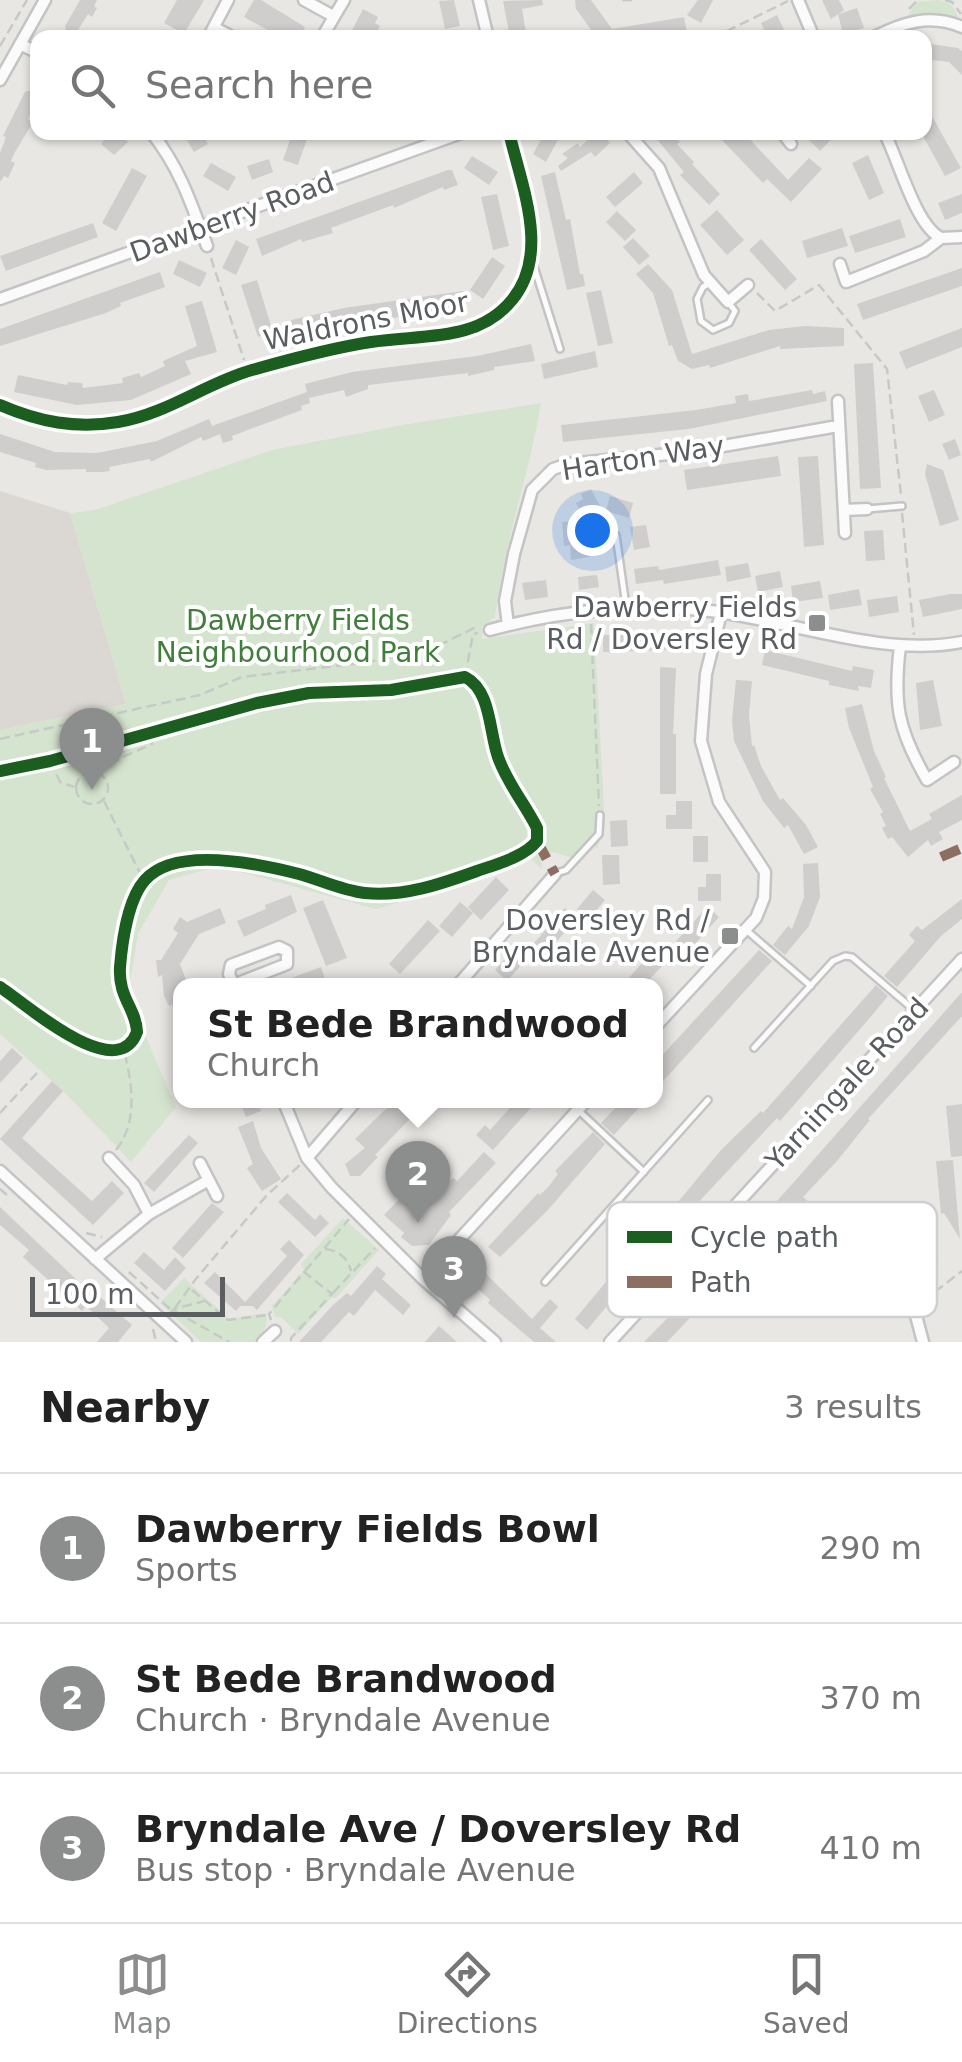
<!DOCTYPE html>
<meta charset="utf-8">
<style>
body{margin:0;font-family:"DejaVu Sans",sans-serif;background:#f6f6f6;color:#222}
.scale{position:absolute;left:30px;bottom:25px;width:195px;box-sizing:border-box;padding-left:10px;border:5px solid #5a5e61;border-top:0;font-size:28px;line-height:35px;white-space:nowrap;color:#5a5e61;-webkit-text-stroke:8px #fff;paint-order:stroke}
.you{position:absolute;left:592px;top:530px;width:35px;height:35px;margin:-25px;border:8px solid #fff;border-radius:50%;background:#1a73e8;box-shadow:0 0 0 15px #1a73e833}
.badge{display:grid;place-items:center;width:65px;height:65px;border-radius:50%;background:#8c8e8e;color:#fff;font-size:32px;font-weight:700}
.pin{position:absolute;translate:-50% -82px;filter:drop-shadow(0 2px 5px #0008)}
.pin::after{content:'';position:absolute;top:52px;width:35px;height:30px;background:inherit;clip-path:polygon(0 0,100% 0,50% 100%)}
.popup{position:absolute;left:173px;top:978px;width:490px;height:130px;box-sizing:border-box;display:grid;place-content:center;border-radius:20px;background:#fff;filter:drop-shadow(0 2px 8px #0005);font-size:32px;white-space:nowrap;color:#767676}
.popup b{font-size:38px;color:#222}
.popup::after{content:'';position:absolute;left:50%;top:100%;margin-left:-20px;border:20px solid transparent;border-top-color:#fff}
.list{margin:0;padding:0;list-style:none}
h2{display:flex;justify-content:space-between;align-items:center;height:130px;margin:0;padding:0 40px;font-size:42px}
h2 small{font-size:32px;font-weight:400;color:#767676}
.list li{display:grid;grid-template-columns:65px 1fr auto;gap:30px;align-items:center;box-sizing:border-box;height:150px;padding:0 40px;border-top:2px solid #e0e0e0}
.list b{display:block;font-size:38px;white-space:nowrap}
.list p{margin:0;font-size:32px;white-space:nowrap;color:#767676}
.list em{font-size:32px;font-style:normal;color:#767676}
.icon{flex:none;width:55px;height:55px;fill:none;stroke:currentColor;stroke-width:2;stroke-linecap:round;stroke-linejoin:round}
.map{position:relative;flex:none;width:962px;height:1342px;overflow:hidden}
.search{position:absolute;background:#fff;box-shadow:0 2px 8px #0004;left:30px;right:30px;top:30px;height:110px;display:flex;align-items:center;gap:25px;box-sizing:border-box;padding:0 35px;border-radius:20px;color:#767676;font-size:38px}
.sheet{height:580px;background:#fff}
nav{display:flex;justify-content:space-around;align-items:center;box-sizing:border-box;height:140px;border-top:2px solid #e0e0e0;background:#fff;font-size:28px;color:#767676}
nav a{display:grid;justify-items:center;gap:5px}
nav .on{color:#8c8e8e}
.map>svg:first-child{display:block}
.education{fill:#dbd7d3}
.green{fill:#d5e4cf}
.building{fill:#d0cecc}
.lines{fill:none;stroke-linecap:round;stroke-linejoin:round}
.lane-casing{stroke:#c3c4c3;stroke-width:10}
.street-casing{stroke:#c3c4c3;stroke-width:15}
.path{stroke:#c5cac7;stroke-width:2.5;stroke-dasharray:10 5;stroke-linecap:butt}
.lane{stroke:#fcfbfb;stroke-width:5}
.street{stroke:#fcfbfb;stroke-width:10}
.quiet{stroke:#8d6e63;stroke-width:10;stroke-dasharray:20 10;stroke-linecap:butt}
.cycleway-casing{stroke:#fff;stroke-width:19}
.cycleway{stroke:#1b5e20;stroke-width:12}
.poi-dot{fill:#8c8e8e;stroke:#fff;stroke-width:4}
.labels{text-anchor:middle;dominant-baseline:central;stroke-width:8;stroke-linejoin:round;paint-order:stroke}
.street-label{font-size:28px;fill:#5a5e61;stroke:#fff}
.poi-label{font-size:28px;fill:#5a5e61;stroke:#fff;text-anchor:end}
.park-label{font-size:28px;fill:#417e3b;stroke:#fff}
.key{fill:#fff;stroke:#cecfd0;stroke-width:2.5}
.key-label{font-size:28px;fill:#5a5e61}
</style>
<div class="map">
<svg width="962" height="1342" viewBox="0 0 962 1342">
<rect width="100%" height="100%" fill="#e9e7e3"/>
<path class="education" d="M0,491L70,513L126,704L0,730Z"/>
<path class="green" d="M939,0L951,4L962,23L933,15L904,21L917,2Z
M541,403C529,475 504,544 495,617L482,627V639L594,623L605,825L597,848L586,845L573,858L553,852L541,859L542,869L529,857L461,885L376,909L218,866L169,880L138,934L128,995L176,1107L131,1162L63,1091L0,1034V730L126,704L70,513L95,510L272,450L402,425Z
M343,1218L379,1250L336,1298H331L298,1334L282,1318L275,1317L272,1306L304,1270L301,1264Z
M184,1278L229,1319L265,1313L267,1320L261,1342H201L160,1303Z"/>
<path class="building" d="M80,0H97L94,6L97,8L92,17L88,14L78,30L80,38H68L65,26Z
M177,0H204L184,34L164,23Z
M254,0H261L305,27L299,38H282L244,17Z
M454,0L460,26L445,29L439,1Z
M542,0L543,5L522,9L527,38H510L503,1Z
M575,0H591L612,29L684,17L687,33L662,38H597L576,9Z
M698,0H713L701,23L687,15Z
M822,0H839L844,10L839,14L857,8L864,28L843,34L838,14L831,19Z
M363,9L378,17L375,23L380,26L373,38H348Z
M777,15L788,38H768L761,23Z
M924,43L958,48L962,51V75L949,62L924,59Z
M38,88V100L28,119L33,122L15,152L11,161L15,163L8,178L4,176L0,182V153L6,137L3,136L25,92Z
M933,118L961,168L945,176L924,138V122Z
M95,132H117L128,142L114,155L101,144L104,140Z
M182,132H201L208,144L194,152Z
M545,132H562L546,162L533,154Z
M596,132H601L610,143L595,157L591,152L561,171L558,166L568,158L562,154L578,143L580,147Z
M651,132H671L680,142L677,144L694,162L692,164L720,194L709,205L680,175L684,172Z
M726,132H743L788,180L809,158L822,169L791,202L767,179L763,183L720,138Z
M813,132H838L820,151L807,138Z
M292,134L307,139L298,165L283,160Z
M868,155L884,193L869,200L852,163Z
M472,156L498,172L489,185L464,168Z
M269,159L273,172L252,180L247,166Z
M211,163L236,177L228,191L203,176Z
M132,168L147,176L116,231L102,223Z
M448,170H452L458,185L444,190L443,187L394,208L393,205L331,228L333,233L302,242L301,239L262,256L256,239Z
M555,172L566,220L570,219L580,274H583L585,286L567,290L541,176Z
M634,172L643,183L615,207L606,197Z
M497,194L509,246L493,250L481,197Z
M962,194V213L945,220L938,203Z
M717,210L744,240L727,255L700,225Z
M617,211L636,230L625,241L606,222Z
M900,219L906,237L855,253L849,236Z
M93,223L98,237L6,271L0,256Z
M842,228L848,246L807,258L802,241Z
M633,238L650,256L639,265L623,247Z
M761,239L797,279L785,290L749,250Z
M236,240L249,247L236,275L222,268Z
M492,257L505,266L483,299L470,290Z
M179,260L207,273L200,287L173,274Z
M648,264L672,290L692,354L769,330L805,326L844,328V346L780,349V346L710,368L709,365L692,369L678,361L672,345L669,346L653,293L636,274Z
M962,268V286L863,320L857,304Z
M160,272L165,287L120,303L121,306L106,313L0,346V329Z
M257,280L273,332L258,337L241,285Z
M601,290L613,343L598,346L586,293Z
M463,291L465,309L353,323L294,336L291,320L344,308Z
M202,301L217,352L185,361L191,374L131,400L77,405L14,392L18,375L67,385L68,382L82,383L83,388L123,383L122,378L139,373L141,377L165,366L163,361L197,346L185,306Z
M962,328V347L906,369L899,352Z
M531,344L535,361L494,367V370L468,376V373L368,385V389L346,397L344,390L309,398L310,403L301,406L302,410L232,436L233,440L223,443L220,434L203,441L201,437L151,462L150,459L109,467L110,471L101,472H86V469L46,470L35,467L36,463L0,452V434L55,452L97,453L157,441L209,419L212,426L307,392L305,384L352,372L477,356Z
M595,351L598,367L544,379L541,364Z
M873,363L881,488L860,489L854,364Z
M812,390L813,394L825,391L827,401L689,429L563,442L561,425L696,410L736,403L735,396L748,394L749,401Z
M934,390L945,415L929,422L918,396Z
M955,439L961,455L949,460L942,444Z
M778,456L781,476L687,490L684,470Z
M818,456L824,545L804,547L798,457Z
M927,464L943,470L959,520L940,526L925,474Z
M591,489L600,506L582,515L576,503L583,499L581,494Z
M610,496L633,503L629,518L606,511Z
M582,520L590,557L571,560L570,545L564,546L562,522Z
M646,525L650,547L634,550L630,527Z
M883,530L885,560L866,561L864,531Z
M718,560L721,575L664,584L663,580L636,584L634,569L658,566L659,570Z
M748,563L751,577L727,582L725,567Z
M780,571L783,587L758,592L755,576Z
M597,575L599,587L579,590L578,577Z
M546,580L548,597L525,600L522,583Z
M820,581L823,598L793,602L791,586Z
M859,589L862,605L830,610L828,595Z
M950,594H962V609L923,617L919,600Z
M897,596L899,612L869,617L867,600Z
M603,635H667V650L603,652Z
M765,650L852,671L853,666L874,670L871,688L858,686L859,691L829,685V681L762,665Z
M660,667L676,668L673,734H676V794H660Z
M736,680L752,681L749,715L752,746L754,745L761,766L780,800L783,798L806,825L818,847L804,854L788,825L784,828L763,801L734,741L732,720Z
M933,680L942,726L920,730L916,683Z
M862,704L874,751L886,777L884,778L910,831L932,819L929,814L962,795V820L939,832L943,839L931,846L928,840L908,857L892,837L888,839L882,828L886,826L880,814L883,812L870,789L873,787L849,728L845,708Z
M676,801H692V829H666V815H676Z
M627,820L628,846L611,847L610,821Z
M693,836H708V862H693Z
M602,855H619L620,884L603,885Z
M818,863L820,897L809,926L785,955L773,945L788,926L792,929L804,897L803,864Z
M706,874H721V901H698V887H706Z
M496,877L509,890L481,920L468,907Z
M593,890L605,900L589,919L577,909Z
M291,895L297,912L244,937L237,921L266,909L265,905Z
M962,899V919L941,936L897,987L884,976L915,941L909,935L917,926L922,930Z
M323,900L347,958L326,966L303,908Z
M460,902L473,913L452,937L439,926Z
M708,906L719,917L680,961L668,950Z
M220,908L226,923L199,934L180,964L188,986H180V994L176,996L179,1002L169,1006L164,996L162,975L158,977L156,960H161L178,933L173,929L180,917L187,922Z
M565,908L577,918L538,963L526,952Z
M428,920L440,931L400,974L389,964Z
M654,949L667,961L643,986H622Z
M513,950L525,961L507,981L495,970Z
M759,950L772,961L656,1089V1062Z
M321,967L327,986H275V984Z
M876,985L888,996L868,1020L780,1121L777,1118L667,1236L654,1224L670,1205L673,1208L721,1150L761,1111L763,1113Z
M962,992V1016L868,1119L870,1120L837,1161L803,1197L810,1203L803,1211L797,1206L667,1342H644L731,1253Z
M12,1048L23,1058L0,1083V1061Z
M52,1081L63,1091L22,1138L92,1201L112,1181L124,1193L93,1225L0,1139Z
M239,1100H257L261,1111L246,1117Z
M395,1100H428L375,1155L378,1157L360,1176H350L345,1164L365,1148L355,1139Z
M517,1100H538L493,1150L476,1135L485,1125L490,1130Z
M623,1100H646L614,1135L601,1123Z
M962,1104V1156L951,1157L946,1106Z
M253,1121L261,1148L281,1179L262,1191L247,1168L253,1164L238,1127Z
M593,1132L605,1144L547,1211L500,1257L488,1247L538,1193L540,1195L549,1186L558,1174L555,1171Z
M189,1135L198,1143L154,1192L144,1183Z
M484,1152L496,1163L449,1212L451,1215L429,1245L412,1246L401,1237L404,1233L384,1215L405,1193L417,1205L421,1201L425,1205L453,1178L457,1181Z
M953,1160L960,1239L944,1213L941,1214L936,1161Z
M287,1193L315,1220L320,1214L329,1223L315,1237L278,1202Z
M212,1203L224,1212L183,1258L172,1248Z
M0,1207L98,1300L100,1297L132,1325L118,1342H97L109,1328L86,1306L82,1311L23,1257L29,1250L0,1225Z
M646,1234L658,1244L587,1330L575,1319Z
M289,1240L304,1255L257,1310L253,1306H240L236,1311L204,1283L215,1272L245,1302L287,1256L280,1249Z
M927,1248L939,1264L876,1311L865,1297Z
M144,1252L164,1270L175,1257L186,1268L165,1291L134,1263Z
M377,1266L386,1274L382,1279L411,1305L403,1315L375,1290L354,1316L349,1312L321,1342H299L333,1305L347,1293L351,1296Z
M478,1266L532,1319L550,1299L558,1307L540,1328L556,1342H534L488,1303L490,1300L466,1278Z
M439,1326L447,1333L457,1342H425Z"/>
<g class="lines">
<defs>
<path id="lane" d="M532,260L560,349
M710,283L703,287L697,299L701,321L713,330L729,323L735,311L728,302
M867,509L902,506
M616,535L626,606
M557,873L566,870L599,834L600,815
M745,929L811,986
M754,1048L833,961L845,956L852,957L914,1010
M578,1110L644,1172
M618,1201L685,1260
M545,1282L708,1100"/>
<path id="street" d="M304,0L333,16
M479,0L488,38
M798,0L814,38
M215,28L232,37
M324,34L344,0
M208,38L228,0
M872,38C902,23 929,13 962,27
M20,44L38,53
M0,80L45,0
M151,132C179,166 192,205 207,246
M627,132L659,168L704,275L728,302L748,285
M782,132L791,144
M884,132C899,160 915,225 941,238L962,237
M840,264L846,282L924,251L941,238
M0,299L464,132
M838,401L845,533
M0,405C39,422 76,429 118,422C167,414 206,383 252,370C291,359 331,348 371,342C420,334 477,343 512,300C551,253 521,185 509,132
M844,510L867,509
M508,625L505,601L514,554L532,490L553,469L568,464L689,452L838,426
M490,630C562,610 645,602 719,612C796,623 885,657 962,642
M900,646C893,704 898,730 927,780L954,762
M234,986L229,974L231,965L279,947L287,951V964L241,982V986
M457,986L555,874
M656,1026L756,918L764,898L765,872L719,802L701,741L706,674L721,613
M283,1100L307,1158L332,1188L423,1279L495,1342
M109,1158L134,1185L149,1214
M307,1158L357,1100
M200,1163L217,1196
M0,1171L186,1342
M95,1259L149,1214L207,1181
M423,1279L587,1100
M914,1308L923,1342
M263,1342L275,1331
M610,1342L962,959"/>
</defs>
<use href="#lane" class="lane-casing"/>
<use href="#street" class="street-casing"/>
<path class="path" d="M622,0H637
M945,0L952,2L961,14
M909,9L918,0
M713,38L788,1
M0,46L27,0
M211,258L244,360
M757,293L775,311L819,285L887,369L901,495
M902,513L914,635
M591,624L599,806
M465,677L473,634L478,633
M0,739L200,695L242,677L369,662L436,647L478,626
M50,761L60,782L74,787
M76 788a16 16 0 1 1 32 0a16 16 0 1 1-32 0Z
M98,773C115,758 132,754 152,744V734
M104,801L144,881
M0,1113L37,1073
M116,1150C139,1121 132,1081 123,1047
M0,1189L7,1195
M86,1233L102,1237
M325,1249C338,1250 348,1258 351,1271
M305,1271L349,1219
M129,1272L169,1308L229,1342
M192,1290L228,1320L267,1315
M333,1293L375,1248
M923,1301L962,1271
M175,1308L195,1280L267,1195L300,1165
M170,1314L174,1309L204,1301
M271,1320L269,1314L304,1272L332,1294L291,1338V1342
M153,1329L156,1342"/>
<use href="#lane" class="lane"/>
<use href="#street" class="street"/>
<path class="quiet" d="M537,841L555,874
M941,857L962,848"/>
<defs>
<path id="cycleway" d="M0,405C39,422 76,429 118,422C167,414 206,383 252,370C291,359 331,348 371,342C420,334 477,343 512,300C551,253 521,185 509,132
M0,771L50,761L257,703L309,693L391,690L465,677C491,690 489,731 498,757C507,783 525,804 537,828V841C524,857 497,864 477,871C441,884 404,897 365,893C343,891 321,880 299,874C260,864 176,845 145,880C128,899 122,942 120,967C118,998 136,1008 137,1032C117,1086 26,1004 0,987"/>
</defs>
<use href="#cycleway" class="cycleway-casing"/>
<use href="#cycleway" class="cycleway"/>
</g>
<g class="poi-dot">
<rect x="807" y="613" width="20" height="20" rx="5"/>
<rect x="720" y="926" width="20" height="20" rx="5"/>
</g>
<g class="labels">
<g class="street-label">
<text transform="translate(232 217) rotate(-20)">Dawberry Road</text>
<text transform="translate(366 321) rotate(-11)">Waldrons Moor</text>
<text transform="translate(643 458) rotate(-9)">Harton Way</text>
<text transform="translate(847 1084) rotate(-47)">Yarningale Road</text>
</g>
<g class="poi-label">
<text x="797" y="607">Dawberry Fields<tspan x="797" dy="32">Rd / Doversley Rd</tspan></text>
<text x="710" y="920">Doversley Rd /<tspan x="710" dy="32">Bryndale Avenue</tspan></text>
</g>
<g class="park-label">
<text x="298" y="620">Dawberry Fields<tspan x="298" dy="32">Neighbourhood Park</tspan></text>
</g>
</g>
<rect x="607" y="1202" width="330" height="115" rx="15" class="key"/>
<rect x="627" y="1231" width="45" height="12" fill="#1b5e20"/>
<rect x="627" y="1276" width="45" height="12" fill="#8d6e63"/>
<g class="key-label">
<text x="690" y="1247">Cycle path</text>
<text x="690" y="1292">Path</text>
</g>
</svg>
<div class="scale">100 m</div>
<div class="you"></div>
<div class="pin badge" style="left:92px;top:790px">1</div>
<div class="pin badge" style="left:418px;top:1223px">2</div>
<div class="popup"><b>St Bede Brandwood</b>Church</div>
<div class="pin badge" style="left:454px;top:1318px">3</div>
<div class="search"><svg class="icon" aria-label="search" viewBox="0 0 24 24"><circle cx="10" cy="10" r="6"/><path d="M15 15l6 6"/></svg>Search here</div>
</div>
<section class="sheet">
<h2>Nearby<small>3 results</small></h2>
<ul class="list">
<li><span class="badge">1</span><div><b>Dawberry Fields Bowl</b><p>Sports</p></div><em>290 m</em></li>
<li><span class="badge">2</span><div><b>St Bede Brandwood</b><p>Church · Bryndale Avenue</p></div><em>370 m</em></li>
<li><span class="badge">3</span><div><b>Bryndale Ave / Doversley Rd</b><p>Bus stop · Bryndale Avenue</p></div><em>410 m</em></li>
</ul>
</section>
<nav>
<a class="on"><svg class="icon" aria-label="map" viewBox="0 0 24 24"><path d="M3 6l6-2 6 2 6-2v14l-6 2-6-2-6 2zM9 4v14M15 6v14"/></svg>Map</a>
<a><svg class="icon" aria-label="directions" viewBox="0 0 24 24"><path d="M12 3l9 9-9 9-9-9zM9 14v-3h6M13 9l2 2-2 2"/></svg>Directions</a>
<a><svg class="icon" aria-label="saved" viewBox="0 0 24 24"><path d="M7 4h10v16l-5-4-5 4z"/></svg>Saved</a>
</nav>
